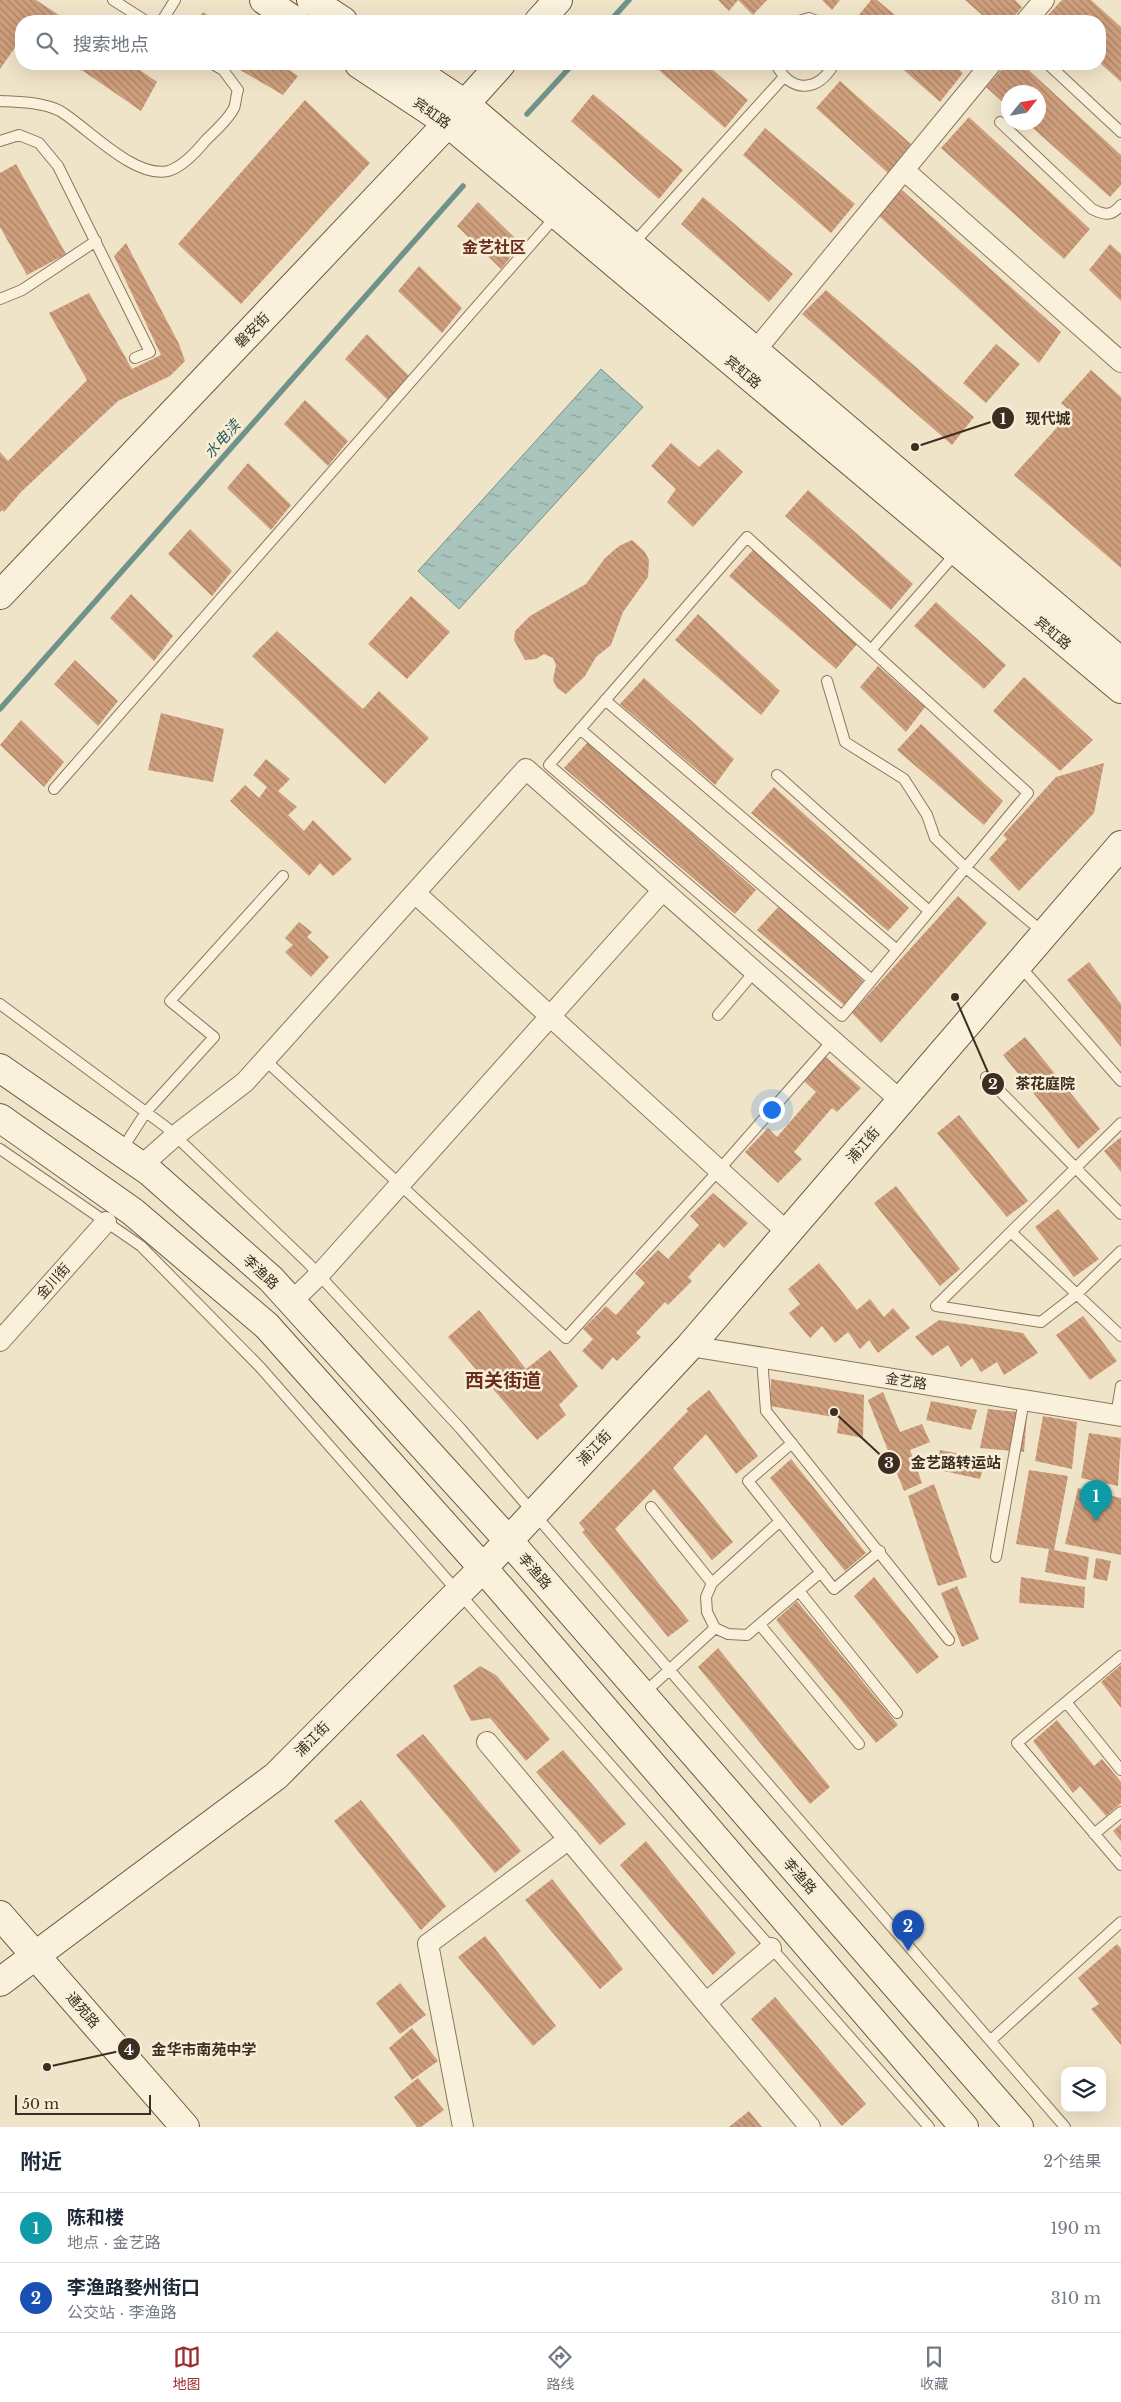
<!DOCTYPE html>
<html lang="zh">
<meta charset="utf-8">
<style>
body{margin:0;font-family:"Libre Baskerville","Noto Sans SC",serif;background:#f6f6f7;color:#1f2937}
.controls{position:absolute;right:15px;bottom:15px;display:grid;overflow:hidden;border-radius:10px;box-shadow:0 5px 20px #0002}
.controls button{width:45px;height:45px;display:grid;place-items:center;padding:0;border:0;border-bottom:1px solid #e0e1e3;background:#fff;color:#1f2937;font:25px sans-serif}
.compass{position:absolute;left:1001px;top:85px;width:45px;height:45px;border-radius:50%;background:#fff;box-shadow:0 5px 20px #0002;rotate:59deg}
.scale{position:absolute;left:15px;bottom:12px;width:136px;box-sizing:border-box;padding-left:5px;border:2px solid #3d2e20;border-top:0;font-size:14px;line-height:18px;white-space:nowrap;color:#3d2e20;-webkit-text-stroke:4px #f7eed8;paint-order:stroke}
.you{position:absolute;left:771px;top:1109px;width:18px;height:18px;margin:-12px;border:4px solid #fff;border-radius:50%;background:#1a73e8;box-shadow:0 0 0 8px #1a73e833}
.badge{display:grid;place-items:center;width:32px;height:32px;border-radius:50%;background:#9e2a2b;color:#fff;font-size:16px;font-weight:700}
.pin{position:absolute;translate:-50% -41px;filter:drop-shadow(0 1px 2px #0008)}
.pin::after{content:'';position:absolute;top:26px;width:18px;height:15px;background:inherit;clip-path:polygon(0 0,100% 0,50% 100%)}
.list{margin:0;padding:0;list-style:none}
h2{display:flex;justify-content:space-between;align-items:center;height:65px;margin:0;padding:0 20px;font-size:21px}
h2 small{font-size:16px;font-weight:400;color:#747a83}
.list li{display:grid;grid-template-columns:32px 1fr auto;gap:15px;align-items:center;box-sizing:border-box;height:70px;padding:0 20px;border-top:1px solid #e0e1e3}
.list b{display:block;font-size:19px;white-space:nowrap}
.list p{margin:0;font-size:16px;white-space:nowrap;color:#747a83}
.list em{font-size:16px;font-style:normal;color:#747a83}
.icon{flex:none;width:28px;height:28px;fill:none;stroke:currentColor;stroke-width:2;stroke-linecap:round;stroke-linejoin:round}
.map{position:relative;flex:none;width:1121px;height:2127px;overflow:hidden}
.search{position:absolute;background:#fff;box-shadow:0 5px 20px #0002;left:15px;right:15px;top:15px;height:55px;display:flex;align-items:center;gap:12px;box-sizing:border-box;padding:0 18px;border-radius:20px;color:#747a83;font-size:19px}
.sheet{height:205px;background:#fff}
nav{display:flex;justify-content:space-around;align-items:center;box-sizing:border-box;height:70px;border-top:1px solid #e0e1e3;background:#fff;font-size:14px;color:#747a83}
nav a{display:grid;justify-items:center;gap:2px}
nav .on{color:#9e2a2b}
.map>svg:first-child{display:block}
.water{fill:url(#water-ripples);stroke:#6f938a}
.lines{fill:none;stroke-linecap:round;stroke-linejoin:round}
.stream{stroke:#6f938a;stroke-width:5.5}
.building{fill:url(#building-back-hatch)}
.lane-casing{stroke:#8d765c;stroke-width:12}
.street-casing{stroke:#8d765c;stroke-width:22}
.secondary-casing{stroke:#6f573f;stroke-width:30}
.lane{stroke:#faf1dc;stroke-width:10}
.street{stroke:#faf1dc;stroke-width:20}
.secondary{stroke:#faf1dc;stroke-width:28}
.labels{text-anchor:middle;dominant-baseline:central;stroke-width:5;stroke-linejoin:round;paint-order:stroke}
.street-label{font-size:14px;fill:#3d2e20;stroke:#f7eed8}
.water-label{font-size:15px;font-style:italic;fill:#2f5d5a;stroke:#f7eed8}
.quarter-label{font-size:16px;font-weight:bold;fill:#6b2e1e;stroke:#f7eed8}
.district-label{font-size:19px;font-weight:bold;fill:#6b2e1e;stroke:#f7eed8}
.leader{fill:none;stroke:#3d2e20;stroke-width:2}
.callout-dot{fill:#3d2e20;stroke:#f7eed8;stroke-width:2}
.mark-label{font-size:15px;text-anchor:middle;font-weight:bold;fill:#fff}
.callout-label{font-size:15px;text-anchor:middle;font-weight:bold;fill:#3d2e20;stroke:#f7eed8;stroke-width:5;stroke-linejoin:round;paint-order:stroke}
</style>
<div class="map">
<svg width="1121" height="2127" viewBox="0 0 1121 2127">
<defs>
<pattern id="water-ripples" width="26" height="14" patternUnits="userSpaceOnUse" patternTransform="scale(1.25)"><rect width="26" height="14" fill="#a9c4bc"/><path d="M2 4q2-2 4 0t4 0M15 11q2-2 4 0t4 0" fill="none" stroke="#8ba098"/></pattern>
<pattern id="building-back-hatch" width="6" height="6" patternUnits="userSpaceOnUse" patternTransform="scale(1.25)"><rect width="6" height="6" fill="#cf9f7d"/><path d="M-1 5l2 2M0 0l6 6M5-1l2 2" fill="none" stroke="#a98266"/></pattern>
</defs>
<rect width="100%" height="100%" fill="#f0e4c8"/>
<path class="water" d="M601,369L643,407L459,609L418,571Z"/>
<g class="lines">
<path class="stream" d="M610,21L629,0
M527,114L573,64
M0,709L463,186"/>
</g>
<path class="building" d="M0,0H36L68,21H21V39L0,69Z
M718,0H767L753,15L738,0L729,11Z
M822,0H840L832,10Z
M871,0H877L902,21H854Z
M965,0H1015L1022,7L1010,21H989Z
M1062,0H1091L1121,27V82L1100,63V21H1053L1047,16Z
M203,12L217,21H197Z
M73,64H131L157,82L141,111Z
M230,64H281L298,76L283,95Z
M652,64H706L748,100L725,128Z
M897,64H952L963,73L940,102Z
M1007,64H1022L1121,155V185L1110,197L1026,122H1038V92H1008V107L986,87Z
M840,81L911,144L888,173L816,108Z
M593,94L683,170L659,199L571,121Z
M305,100L370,163L241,304L178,244Z
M969,117L1090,229L1064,259L941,148Z
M765,128L855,204L831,233L743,155Z
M16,164L66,254L27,275L0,227V173Z
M902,190L1061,332L1039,363L877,214Z
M703,197L793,274L769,302L681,224Z
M478,202L521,244L501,269L457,226Z
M126,243L179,344L185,361L170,376L118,401L21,492L4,512L2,510L0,512V452L8,461L87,380L49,313L89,293L132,369L161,355L114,256Z
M1110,244L1121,254V301L1089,270Z
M419,266L462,308L442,333L398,291Z
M826,290L974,417L952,445L802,314Z
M367,334L409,376L389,401L345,359Z
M996,344L1020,364L986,403L963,383Z
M1091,370L1121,397V568L1014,475L1071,412L1061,403Z
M305,400L348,441L328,466L284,424Z
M671,443L699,467L718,449L743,472L693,527L667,502L676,489L651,466Z
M248,463L291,505L271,530L227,488Z
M808,490L913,584L891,610L785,516Z
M190,529L232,571L212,596L168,554Z
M632,540L645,552L649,560L648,577L623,612L611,645L596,657L585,676L566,694L557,688L553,680L556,665L553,658L544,654L536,659L525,660L514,640L515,631L530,616L586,584L605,558L619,546Z
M753,550L858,643L836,669L729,576Z
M131,594L173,636L154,661L110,618Z
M411,596L450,632L407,679L368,644Z
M936,602L1006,665L984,689L914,626Z
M698,614L780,691L761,715L675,640Z
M277,631L363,709L379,691L429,738L385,784L252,656Z
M75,660L118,701L98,726L54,684Z
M878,666L925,707L906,732L860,687Z
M1024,677L1093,740L1060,771L993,711Z
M644,678L734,759L715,785L620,704Z
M161,713L224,729L213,782L148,770Z
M21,720L64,762L44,787L0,745Z
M921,724L1003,801L984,825L897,750Z
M588,742L756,890L735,914L564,768Z
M266,759L290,779L278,791L297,807L288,815L304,831L313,820L352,859L333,876L320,863L309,876L230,801L245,785L259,798L267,787L253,775Z
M1104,763L1094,813L1019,891L989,859L1007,839L1003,835L1056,777Z
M774,787L909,908L888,931L751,813Z
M958,896L987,923L881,1043L852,1013Z
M781,904L863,981L844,1005L757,930Z
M299,922L312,932L307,937L329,957L311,977L285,952L293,945L285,938Z
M1089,962L1121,1004V1047L1067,980Z
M1025,1037L1100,1129L1078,1149L1003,1055Z
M826,1057L861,1088L837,1112L832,1108L794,1152L802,1159L778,1183L745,1152L768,1128L777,1137L816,1092L803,1080Z
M959,1115L1028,1201L1007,1217L937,1133Z
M1121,1137V1172L1104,1151Z
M896,1186L960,1269L940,1286L874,1203Z
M713,1193L748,1223L724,1248L719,1243L688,1277L692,1281L668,1305L665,1302L636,1333L641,1337L617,1361L613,1357L602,1370L582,1351L593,1339L583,1329L606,1306L616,1315L645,1283L635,1273L658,1250L668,1259L699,1225L690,1216Z
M1058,1209L1099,1259L1074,1277L1035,1227Z
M819,1263L857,1310L870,1299L884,1317L893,1308L910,1328L878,1353L869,1340L860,1349L848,1332L835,1343L822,1326L810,1338L789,1313L800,1304L788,1289Z
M479,1310L526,1369L550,1350L578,1386L559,1405L566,1415L537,1440L448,1337Z
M1083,1316L1117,1361L1090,1380L1056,1335Z
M939,1320L1023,1333L1038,1353L1004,1375L997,1362L981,1372L972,1358L961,1367L948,1345L932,1356L915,1337Z
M771,1379L864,1395L863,1438L837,1433L839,1418L770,1406Z
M709,1390L758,1456L736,1474L706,1434L673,1468L733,1542L712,1560L654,1489L615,1529L689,1621L668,1637L582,1532L585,1530L579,1523L688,1411L686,1409Z
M883,1392L900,1432L922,1424L930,1442L910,1450L922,1483L904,1491L868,1400Z
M931,1401L977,1410L971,1430L926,1420Z
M988,1409L1027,1413L1024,1452L980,1448Z
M1043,1416L1077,1422L1072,1469L1035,1461Z
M1089,1433L1121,1438L1118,1486L1081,1478Z
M940,1450L986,1459L980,1479L935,1469Z
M791,1459L866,1553L845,1571L770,1478Z
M1029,1470L1068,1476L1054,1550L1089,1557L1086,1580L1045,1572L1049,1549L1016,1544Z
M934,1484L967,1577L938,1586L908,1496Z
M1078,1488L1121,1498V1555L1065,1544Z
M1096,1558L1111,1561L1107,1581L1093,1578Z
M874,1577L939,1657L917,1674L854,1596Z
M1021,1577L1085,1587L1084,1608L1019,1603Z
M957,1586L979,1639L962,1647L941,1593Z
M797,1601L898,1725L876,1743L776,1620Z
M718,1648L830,1787L810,1804L698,1667Z
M1121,1665V1708L1101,1682Z
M480,1666L496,1675L550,1739L526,1761L490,1718L471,1721L453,1686Z
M1057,1720L1094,1766L1102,1759L1121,1782V1803L1106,1816L1080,1786L1073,1793L1033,1741Z
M423,1734L521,1851L495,1873L396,1755Z
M563,1750L626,1824L600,1845L536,1772Z
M361,1800L446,1906L421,1930L334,1821Z
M1121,1824V1841L1113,1831Z
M646,1841L736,1953L713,1975L620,1865Z
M552,1879L623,1969L600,1989L525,1900Z
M485,1936L556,2026L533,2046L458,1957Z
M1117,1944L1121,1948V2045L1091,2009L1099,2004L1078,1978Z
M400,1983L426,2015L400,2034L376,2003Z
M775,1997L866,2104L842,2126L751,2019Z
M412,2028L438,2061L412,2080L389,2048Z
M418,2078L444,2110L421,2127H417L394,2097Z
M749,2111L762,2127H729Z"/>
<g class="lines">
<defs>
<path id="lane" d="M113,0L146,21
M162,21L175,0
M799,21L809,18L817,21
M776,64C791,94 818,92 834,64
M1048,64L1121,132
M0,101C19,102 43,102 60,111C87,127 134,179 168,171C183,167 197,151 206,140C215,131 228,120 234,108C236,103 236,95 238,90L223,70L213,64
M1000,122L1092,209C1104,215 1111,217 1121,205
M0,141L19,135L39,143L58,166L150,352L135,358
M632,245L783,78
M0,299L22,290L96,241
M747,537L1028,793L842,1016L549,765Z
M871,650L956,553
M827,681L845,742L904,779L927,815L935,838L966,868L1044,933
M605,700L897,950
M580,729L872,980
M777,775L929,911
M54,789L556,216
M1019,965L1121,1081
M0,1004L166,1127L308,1263L460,1428L1065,2127
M718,1015L755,971
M265,1060L566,1338L719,1170L833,1040
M986,1077L1121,1214
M0,1149L141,1246L260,1367L929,2127
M121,1151L146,1112L214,1037L170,1001L283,876
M1011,1232L1121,1336
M936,1306L1121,1123
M936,1306L1041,1322L1077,1294L1121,1251
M762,1358L766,1411L949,1640
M1116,1415L1121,1386
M792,1443L748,1481L834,1589L880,1551
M651,1507L712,1583
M779,1522L712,1583L706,1597L707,1612L715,1628L728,1634L747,1635L821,1572
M996,1557L1024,1400
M799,1591L897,1713
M760,1625L859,1744
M1121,1656L1017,1743L1121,1865
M643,1694L715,1628
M1066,1702L1121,1770
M1094,1834L1121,1812
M991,2040L1121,1922"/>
<path id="street" d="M1026,21L1044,0
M904,170L1121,362
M755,351L991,64
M415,893L788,1233
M141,1166L176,1135L245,1082L526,769L901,1101
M291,1302L319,1275L663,890
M0,1341L106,1222
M690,1346L1121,1416
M487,1742L810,2127
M706,2003L771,1948
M463,2127L428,1944L569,1839"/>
<path id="secondary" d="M264,0L295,21
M311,0L343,21
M539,21L558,0
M359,64L448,123L1121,689
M405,64L465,104L1121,662
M0,595L448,123L501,64
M0,1068L150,1172L271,1279L508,1540L1019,2127
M0,1118L133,1212L267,1326L483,1568L964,2127
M0,1915L185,2127
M0,1982L276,1776L483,1568L690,1346L1121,845"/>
</defs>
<use href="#lane" class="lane-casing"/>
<use href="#street" class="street-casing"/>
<use href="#secondary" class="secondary-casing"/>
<use href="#lane" class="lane"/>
<use href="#street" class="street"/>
<use href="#secondary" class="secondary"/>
</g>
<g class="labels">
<g class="street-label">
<text transform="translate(432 113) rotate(35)">宾虹路</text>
<text transform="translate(252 330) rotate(-46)">磐安街</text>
<text transform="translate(743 372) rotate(40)">宾虹路</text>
<text transform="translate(1053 633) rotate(40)">宾虹路</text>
<text transform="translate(863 1145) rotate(-49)">浦江街</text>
<text transform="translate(261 1272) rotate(43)">李渔路</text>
<text transform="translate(53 1281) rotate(-48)">金川街</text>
<text transform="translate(906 1381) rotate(9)">金艺路</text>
<text transform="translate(594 1448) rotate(-47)">浦江街</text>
<text transform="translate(535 1571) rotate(49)">李渔路</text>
<text transform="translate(312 1739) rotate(-45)">浦江街</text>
<text transform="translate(800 1876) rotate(49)">李渔路</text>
<text transform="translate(83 2010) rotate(49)">通苑路</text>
</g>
<g class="water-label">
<text transform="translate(222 439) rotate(-48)">水电渎</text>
</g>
<g class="quarter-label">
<text x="494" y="247">金艺社区</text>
</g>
<g class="district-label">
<text x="503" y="1380">西关街道</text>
</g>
</g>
<path class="leader" d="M915 447L1003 418M955 997L993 1084M834 1412L889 1463M47 2067L129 2049"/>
<g class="callout-dot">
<circle cx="915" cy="447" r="5"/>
<circle cx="955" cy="997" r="5"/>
<circle cx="834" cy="1412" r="5"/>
<circle cx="47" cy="2067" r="5"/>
<circle cx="1003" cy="418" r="12"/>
<circle cx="993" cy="1084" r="12"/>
<circle cx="889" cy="1463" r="12"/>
<circle cx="129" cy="2049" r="12"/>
</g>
<g class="mark-label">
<text x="1003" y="424">1</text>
<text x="993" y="1089">2</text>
<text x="889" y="1468">3</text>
<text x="129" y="2055">4</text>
</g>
<g class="callout-label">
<text x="1048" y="424">现代城</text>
<text x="1045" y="1089">茶花庭院</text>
<text x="956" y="1468">金艺路转运站</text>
<text x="204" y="2055">金华市南苑中学</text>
</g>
</svg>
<div class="controls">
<button><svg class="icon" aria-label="layers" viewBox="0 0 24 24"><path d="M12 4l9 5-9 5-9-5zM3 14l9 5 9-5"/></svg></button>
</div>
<svg class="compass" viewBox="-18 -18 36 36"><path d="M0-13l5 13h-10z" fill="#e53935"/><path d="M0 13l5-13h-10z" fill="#747a83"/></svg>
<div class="scale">50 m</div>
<div class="you"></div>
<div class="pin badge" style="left:1096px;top:1521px;background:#0f9aa8">1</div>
<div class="pin badge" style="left:908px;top:1951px;background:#1a4fb4">2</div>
<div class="search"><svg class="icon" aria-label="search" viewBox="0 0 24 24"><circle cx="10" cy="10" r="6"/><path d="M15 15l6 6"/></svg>搜索地点</div>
</div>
<section class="sheet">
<h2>附近<small>2个结果</small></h2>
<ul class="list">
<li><span class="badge" style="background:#0f9aa8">1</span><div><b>陈和楼</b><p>地点 · 金艺路</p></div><em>190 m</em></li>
<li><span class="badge" style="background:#1a4fb4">2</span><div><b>李渔路婺州街口</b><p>公交站 · 李渔路</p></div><em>310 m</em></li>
</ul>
</section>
<nav>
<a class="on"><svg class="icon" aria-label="map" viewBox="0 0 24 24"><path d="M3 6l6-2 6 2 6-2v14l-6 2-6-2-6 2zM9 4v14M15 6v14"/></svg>地图</a>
<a><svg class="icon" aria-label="directions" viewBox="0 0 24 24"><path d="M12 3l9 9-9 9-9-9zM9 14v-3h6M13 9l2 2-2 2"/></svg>路线</a>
<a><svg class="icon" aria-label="saved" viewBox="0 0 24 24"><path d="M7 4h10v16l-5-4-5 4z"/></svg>收藏</a>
</nav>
